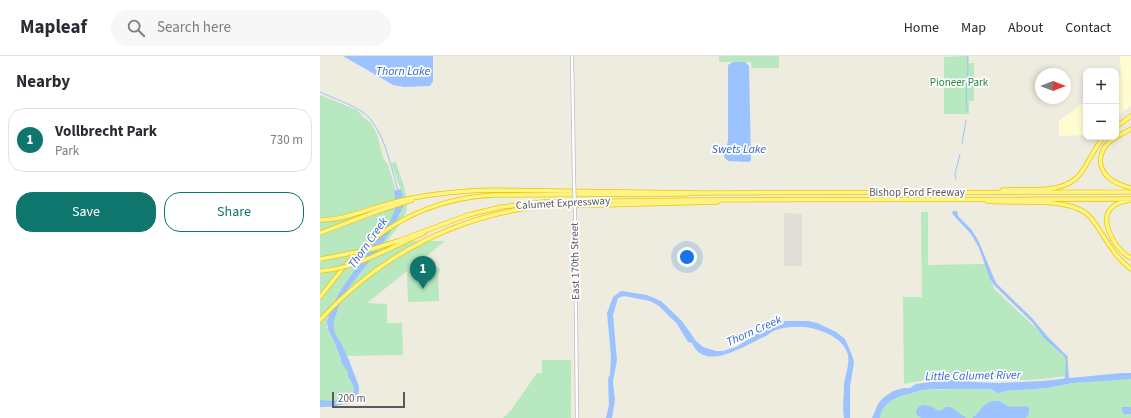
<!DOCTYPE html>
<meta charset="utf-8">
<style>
body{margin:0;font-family:"Source Sans 3",sans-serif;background:#f7f7f7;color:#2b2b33}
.controls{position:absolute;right:12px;top:12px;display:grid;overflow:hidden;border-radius:8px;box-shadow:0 2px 6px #0003}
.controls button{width:36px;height:36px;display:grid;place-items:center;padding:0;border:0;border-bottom:1px solid #e1e1e2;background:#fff;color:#2b2b33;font:20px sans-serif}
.compass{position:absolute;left:715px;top:12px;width:36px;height:36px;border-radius:50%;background:#fff;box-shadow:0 2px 6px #0003;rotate:90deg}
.scale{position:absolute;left:12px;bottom:10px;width:73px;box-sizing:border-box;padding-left:4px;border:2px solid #575a61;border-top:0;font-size:11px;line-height:14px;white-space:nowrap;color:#575a61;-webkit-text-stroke:3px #fff;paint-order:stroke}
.you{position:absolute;left:367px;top:201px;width:14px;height:14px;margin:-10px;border:3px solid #fff;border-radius:50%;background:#1a73e8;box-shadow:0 0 0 6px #1a73e833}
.badge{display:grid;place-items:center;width:26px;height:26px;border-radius:50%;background:#0f766e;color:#fff;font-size:13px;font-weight:700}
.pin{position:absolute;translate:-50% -33px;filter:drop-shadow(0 1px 2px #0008)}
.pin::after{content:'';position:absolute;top:21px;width:14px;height:12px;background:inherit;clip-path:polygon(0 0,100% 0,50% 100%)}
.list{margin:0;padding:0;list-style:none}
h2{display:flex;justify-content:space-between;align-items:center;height:52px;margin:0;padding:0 16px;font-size:17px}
h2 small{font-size:13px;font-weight:400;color:#7c7c81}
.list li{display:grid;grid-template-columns:26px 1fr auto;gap:12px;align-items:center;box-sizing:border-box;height:64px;margin:0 8px 8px;padding:0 8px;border:1px solid #e1e1e2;border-radius:16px}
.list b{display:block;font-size:15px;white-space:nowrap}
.list p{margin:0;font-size:13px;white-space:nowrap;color:#7c7c81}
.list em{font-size:13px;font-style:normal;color:#7c7c81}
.actions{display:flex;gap:8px;padding:12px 16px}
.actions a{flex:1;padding:9px 0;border:1px solid #0f766e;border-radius:16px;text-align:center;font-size:14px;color:#0f766e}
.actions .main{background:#0f766e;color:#fff}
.icon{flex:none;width:22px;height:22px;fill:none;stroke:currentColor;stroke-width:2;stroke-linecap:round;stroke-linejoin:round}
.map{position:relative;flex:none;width:811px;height:362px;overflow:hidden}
header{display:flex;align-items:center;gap:24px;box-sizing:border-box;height:56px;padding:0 20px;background:#fff;border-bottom:1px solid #e1e1e2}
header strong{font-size:19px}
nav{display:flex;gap:22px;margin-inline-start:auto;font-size:14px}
.search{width:280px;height:36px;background:#f7f7f7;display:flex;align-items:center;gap:10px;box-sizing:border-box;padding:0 14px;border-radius:22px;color:#7c7c81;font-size:15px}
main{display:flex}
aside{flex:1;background:#fff}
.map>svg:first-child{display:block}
.commercial{fill:#fffcd1}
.industrial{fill:#e0ded6}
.green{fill:#b7e8bf}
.water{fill:#9cc3ff}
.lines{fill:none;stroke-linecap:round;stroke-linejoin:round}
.stream{stroke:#9cc3ff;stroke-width:1}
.tertiary-casing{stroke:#bbbdc4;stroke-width:4}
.motorway-casing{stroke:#ebc800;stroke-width:5}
.tertiary{stroke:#fff;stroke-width:2.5}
.motorway{stroke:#fff483;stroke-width:3.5}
.tertiary-bridge-casing{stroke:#bbbdc4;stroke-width:4;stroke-linecap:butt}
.motorway-bridge-casing{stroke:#ebc800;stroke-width:5;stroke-linecap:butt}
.tertiary-bridge{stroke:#fff;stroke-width:2.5}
.motorway-bridge{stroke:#fff483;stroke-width:3.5}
.labels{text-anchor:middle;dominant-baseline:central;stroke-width:3.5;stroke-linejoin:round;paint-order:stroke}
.park-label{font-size:11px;fill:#2b853f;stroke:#fff}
.street-label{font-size:11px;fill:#575a61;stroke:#fff}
.water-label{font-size:12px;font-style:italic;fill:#3365ce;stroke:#fff}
</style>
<header>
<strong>Mapleaf</strong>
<div class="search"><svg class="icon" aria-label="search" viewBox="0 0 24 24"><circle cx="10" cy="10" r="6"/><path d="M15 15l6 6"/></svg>Search here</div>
<nav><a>Home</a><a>Map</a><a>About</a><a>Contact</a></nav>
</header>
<main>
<aside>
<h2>Nearby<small></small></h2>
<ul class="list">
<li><span class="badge">1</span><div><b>Vollbrecht Park</b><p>Park</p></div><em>730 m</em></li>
</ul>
<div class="actions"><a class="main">Save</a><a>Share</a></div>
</aside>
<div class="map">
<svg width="811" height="362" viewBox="0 0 811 362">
<rect width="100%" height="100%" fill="#edecde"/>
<path class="commercial" d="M800,0H811V50L796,61V22L801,19Z
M766,45V79L739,80V65Z"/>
<path class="industrial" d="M464,157L482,158V210H464Z"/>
<path class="green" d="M399,0H459V12H432L431,6H399Z
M649,0V7H654V45H649V58H624V1Z
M0,39L37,54L43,61L51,67L57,78L63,102L68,109L78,142L75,161L80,159L83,145L80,132L71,107L76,106C80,120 90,141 86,156C82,166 74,176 67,185H125L103,203L120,213L118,219L119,245L88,246L87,215L47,247L67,248V267H82L83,299L22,300L12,270L13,265L6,271L15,282L34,329V336L27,342L0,346Z
M601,156H608V209L666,208L674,233L745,299H748V320C734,321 719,324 705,324C664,324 624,318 584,328L583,241H602Z
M222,304H251V362H183L192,353L217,317H222Z
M794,323H811V362H560L562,354L570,345L581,340L602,334L640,333H670L675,336H683L686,335L727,332L753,327Z"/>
<path class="water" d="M23,0H113V25L110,30L84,31L73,29Z
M413,6H425L429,10L431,104L429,106L408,105L404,101L408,85V9Z
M81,133C82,137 85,144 84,148C76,169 62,189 48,207C38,220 22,238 18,253C16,259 12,268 14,274C15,279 19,283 21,287C25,296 29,303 32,312C34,319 38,325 39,332C41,349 12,351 0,351V344C11,345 28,346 34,335L33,329L28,320V316L21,306V302L14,285L8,273L7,266L10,256L19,237L36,212L40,208L43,202L70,165L76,151L74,135Z
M633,155H637L638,160L651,173L658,184L676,227L712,262L727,280L747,300L749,322L803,317H811V323L753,327L727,332L686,335L678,337L670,333H620L602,334L581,340L570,345L562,354L560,362H552L558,348L563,342L573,335L584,332H590L596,328L626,324H646L653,326L679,327L721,325L742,323L745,322L746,304L744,300L724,282L713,267L674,229L670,223L659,192L651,178L636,162L632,157Z
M301,235L327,239L341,245L362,265L376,285L383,291L396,295H403L416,291L440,276L464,265H488L497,267L516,276L525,283L532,299L534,306L530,331V362H524C522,351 524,339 524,329C525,318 531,306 527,296C523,286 514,280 504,276C490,270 472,269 456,274C452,275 448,279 444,281C425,289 385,317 372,287L368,286L357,268L339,250L330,245L304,240L298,242L293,259L297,304L293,326L295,344L292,362H286L289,349L288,323L290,318L291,301L287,257L293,241Z
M673,345H679L690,351L706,350L709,352V355L707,361L703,362H652C661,356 661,348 673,345Z
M604,349L613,351L616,354L620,355L626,351H631L646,362H601L597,359L596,355L599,350Z
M802,351H811V358H804L802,355Z"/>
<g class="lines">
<path class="stream" d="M647,0L648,13L646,38L647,55
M0,36C13,42 33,49 44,57C64,73 71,111 78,135
M642,87L646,64
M636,123L635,118L640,98"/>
<defs>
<path id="tertiary" d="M252,0L254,124
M255,159L257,362"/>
<path id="motorway" d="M796,71L811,60
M796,81C781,90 774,107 788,121C794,127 803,130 811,132
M796,81L811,73
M682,134C707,132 744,140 761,117C769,106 774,92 784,81
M810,144C782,149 782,166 795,187C800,193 803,199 811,202
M667,145C694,149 753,139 771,162C785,180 792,199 811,213
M0,164C25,164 47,153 71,147C103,138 138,135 171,134L384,137L811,136
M0,177L58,155L92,144
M78,185L148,159L181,151L222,146L368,144L811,143
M78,189L104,177
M0,241C11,228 21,213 33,201C72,163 121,141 176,139L367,138
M0,264C56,204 125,165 207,152C233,148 259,149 286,149C323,148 361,147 398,146"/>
</defs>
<use href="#tertiary" class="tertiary-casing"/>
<use href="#motorway" class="motorway-casing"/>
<use href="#tertiary" class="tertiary"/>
<use href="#motorway" class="motorway"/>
<defs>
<path id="tertiary-bridge" d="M254,124L255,159"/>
<path id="motorway-bridge" d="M1,203L52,193L78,185
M0,215C29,213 52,201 78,189"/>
</defs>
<use href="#tertiary-bridge" class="tertiary-bridge-casing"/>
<use href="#motorway-bridge" class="motorway-bridge-casing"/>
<use href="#tertiary-bridge" class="tertiary-bridge"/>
<use href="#motorway-bridge" class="motorway-bridge"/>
</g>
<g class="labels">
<g class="park-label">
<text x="639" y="26">Pioneer Park</text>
</g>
<g class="street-label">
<text x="597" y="136">Bishop Ford Freeway</text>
<text transform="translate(243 147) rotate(-3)">Calumet Expressway</text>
<text transform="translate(255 205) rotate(-91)">East 170th Street</text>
</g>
<g class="water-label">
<text x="83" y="15">Thorn Lake</text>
<text x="419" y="93">Swets Lake</text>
<text transform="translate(48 187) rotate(-55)">Thorn Creek</text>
<text transform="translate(434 275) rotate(-24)">Thorn Creek</text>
<text transform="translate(653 320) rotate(-1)">Little Calumet River</text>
</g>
</g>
</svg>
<div class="controls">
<button>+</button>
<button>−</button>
</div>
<svg class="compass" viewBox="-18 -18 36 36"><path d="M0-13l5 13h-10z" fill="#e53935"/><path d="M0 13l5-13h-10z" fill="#7c7c81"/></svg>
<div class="scale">200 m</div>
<div class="you"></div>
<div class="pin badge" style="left:103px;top:233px">1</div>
</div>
</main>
